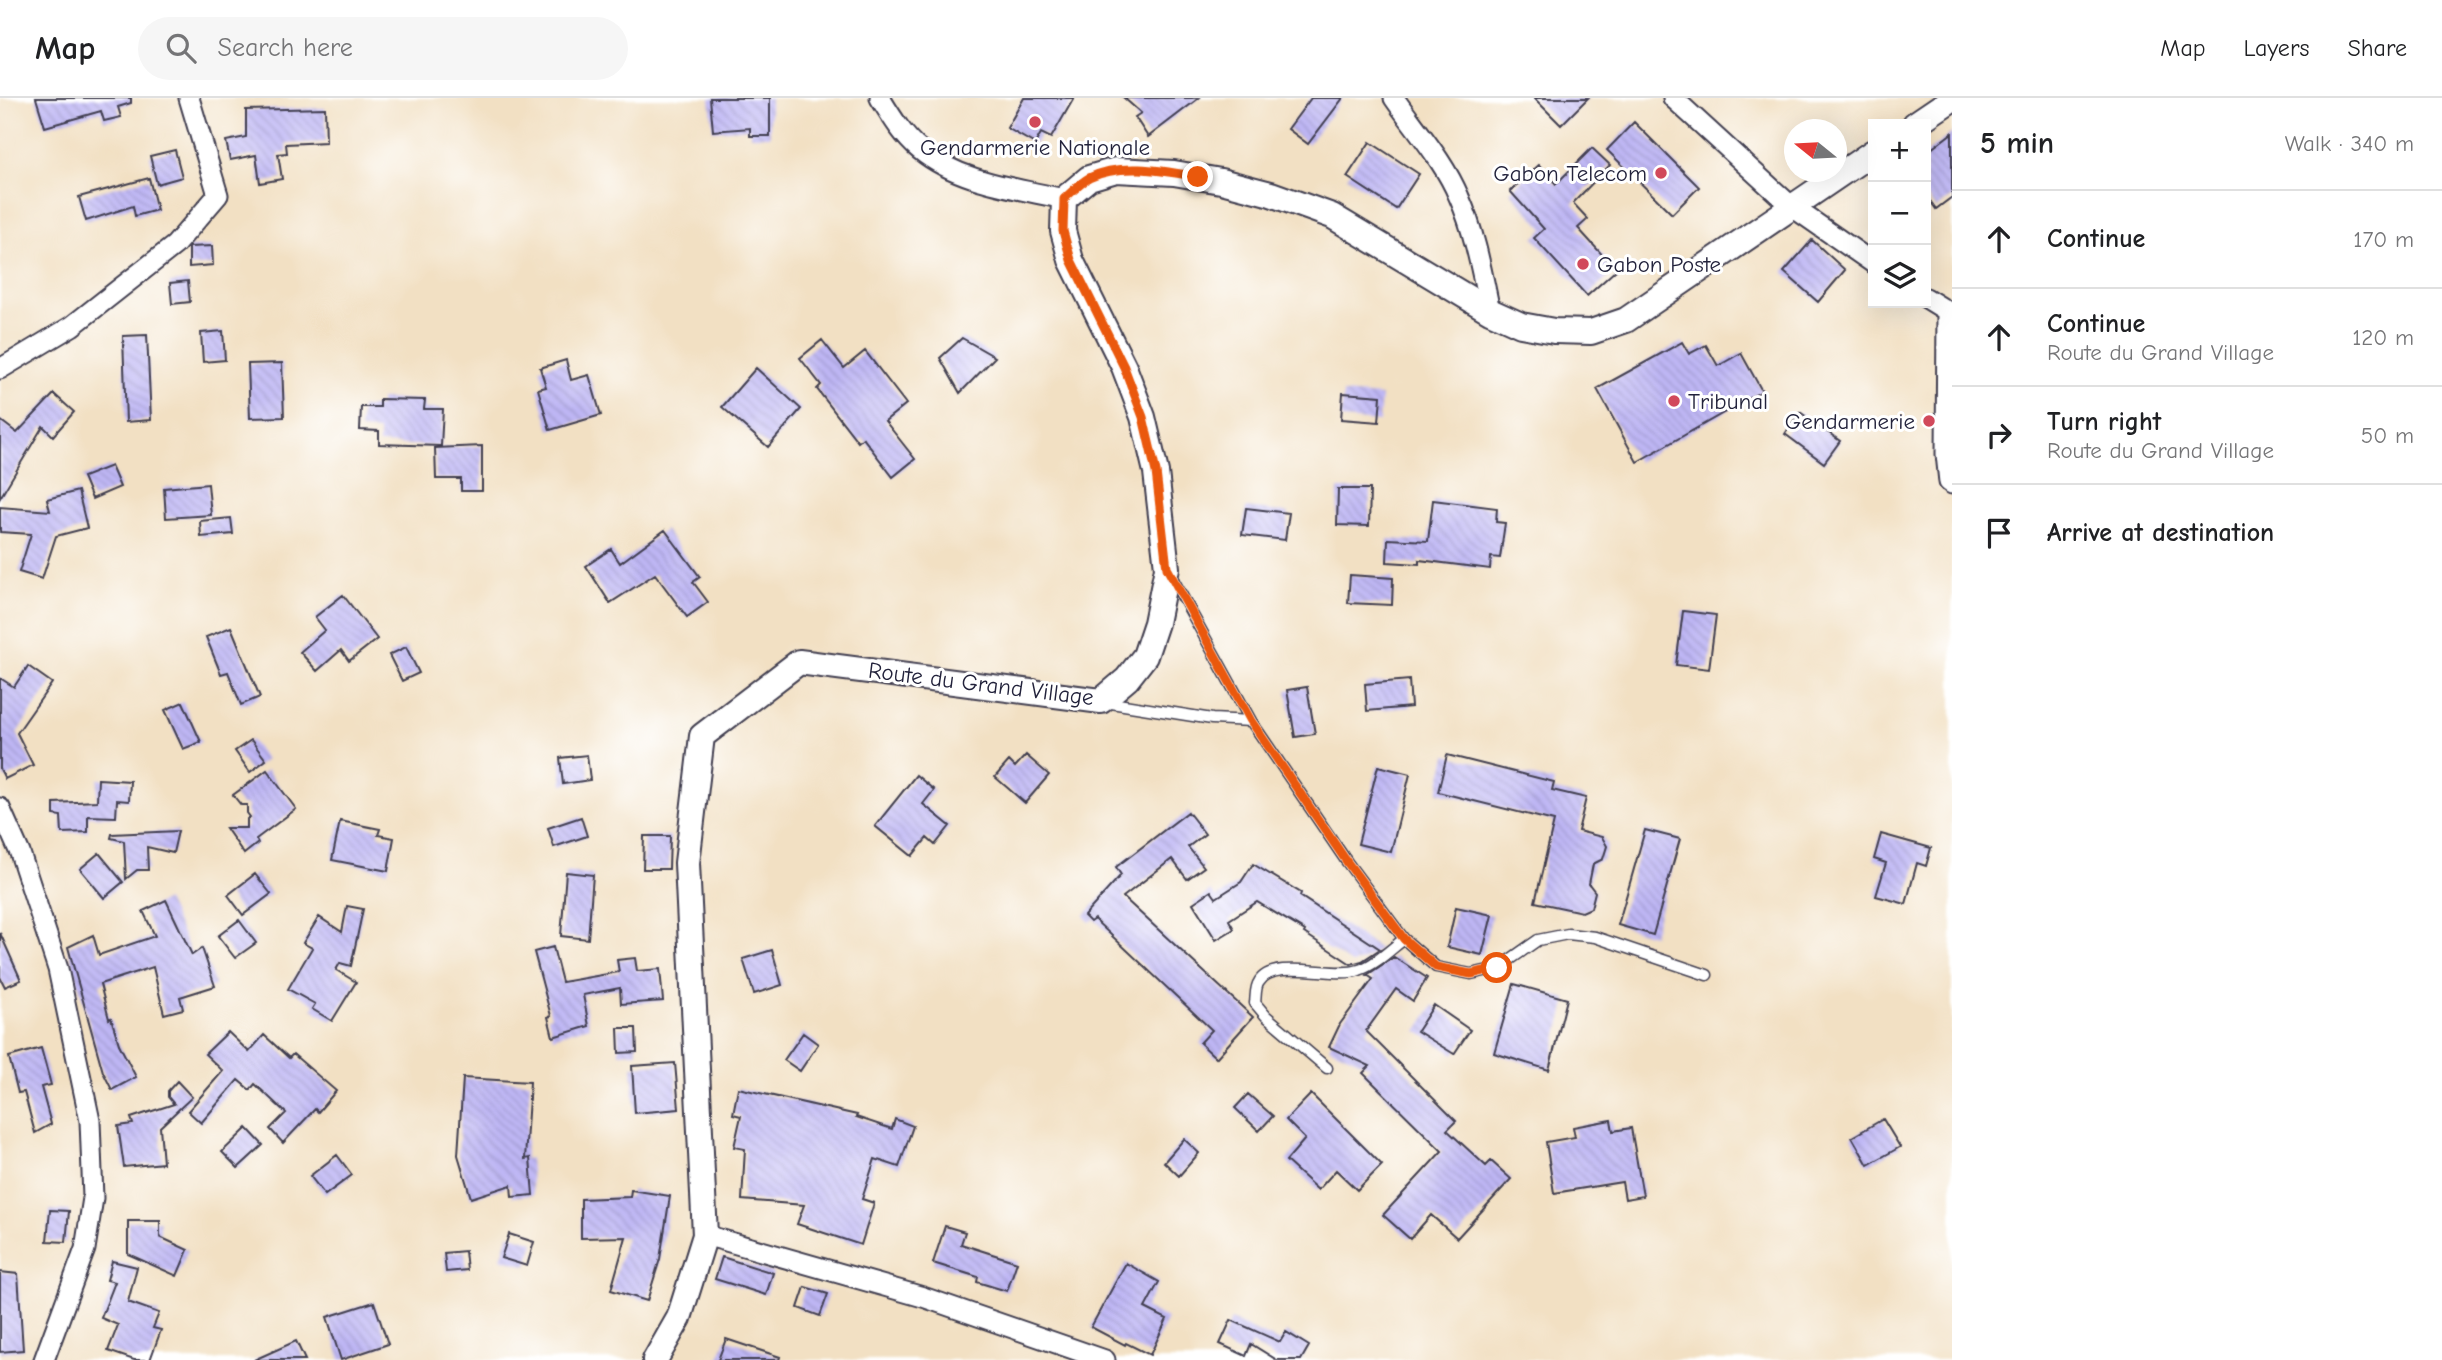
<!DOCTYPE html>
<meta charset="utf-8">
<style>
body{margin:0;font-family:"Comic Neue",sans-serif;background:#f6f6f6;color:#202124}
.controls{position:absolute;right:21px;top:21px;display:grid;overflow:hidden;border-radius:0px;box-shadow:0 7px 28px #0002}
.controls button{width:63px;height:63px;display:grid;place-items:center;padding:0;border:0;border-bottom:2px solid #e0e0e0;background:#fff;color:#202124;font:35px sans-serif}
.compass{position:absolute;left:1784px;top:21px;width:63px;height:63px;border-radius:50%;background:#fff;box-shadow:0 7px 28px #0002;rotate:288deg}
.stop{position:absolute;width:21px;height:21px;margin:-16px;border:5px solid #ea580c;border-radius:50%;background:#fff}
.stop.end{background:#ea580c;border-color:#fff;box-shadow:0 2px 7px #0008}
.list{margin:0;padding:0;list-style:none}
h2{display:flex;justify-content:space-between;align-items:center;height:91px;margin:0;padding:0 28px;font-size:30px}
h2 small{font-size:23px;font-weight:400;color:#757577}
.list li{display:grid;grid-template-columns:46px 1fr auto;gap:21px;align-items:center;box-sizing:border-box;height:98px;padding:0 28px;border-top:2px solid #e0e0e0}
.list b{display:block;font-size:26px;white-space:nowrap}
.list p{margin:0;font-size:23px;white-space:nowrap;color:#757577}
.list em{font-size:23px;font-style:normal;color:#757577}
.icon{flex:none;width:38px;height:38px;fill:none;stroke:currentColor;stroke-width:2;stroke-linecap:round;stroke-linejoin:round}
.map{position:relative;flex:none;width:1952px;height:1262px;overflow:hidden}
header{display:flex;align-items:center;gap:42px;box-sizing:border-box;height:98px;padding:0 35px;background:#fff;border-bottom:2px solid #e0e0e0}
header strong{font-size:33px}
nav{display:flex;gap:38px;margin-inline-start:auto;font-size:24px}
.search{width:490px;height:63px;background:#f6f6f6;display:flex;align-items:center;gap:18px;box-sizing:border-box;padding:0 24px;border-radius:38px;color:#757577;font-size:26px}
main{display:flex}
aside{flex:1;background:#fff}
.map>svg:first-child{display:block}
.building{fill:url(#building-back-hatch)}
.lines{fill:none;stroke-linecap:round;stroke-linejoin:round}
.service-casing{stroke:#413e4f;stroke-width:13}
.minor-casing{stroke:#413e4f;stroke-width:23}
.tertiary-casing{stroke:#413e4f;stroke-width:28}
.service{stroke:#fff;stroke-width:10}
.minor{stroke:#fff;stroke-width:19}
.tertiary{stroke:#fff;stroke-width:24}
.route{stroke:#ea580c;stroke-width:9}
.poi-dot{fill:#d1495b;stroke:#fff;stroke-width:2.5}
.labels{text-anchor:middle;dominant-baseline:central;stroke-width:6;stroke-linejoin:round;paint-order:stroke}
.poi-label{font-size:23px;fill:#22223b;stroke:#fff;text-anchor:end}
.street-label{font-size:23px;fill:#22223b;stroke:#fff}
</style>
<header>
<strong>Map</strong>
<div class="search"><svg class="icon" aria-label="search" viewBox="0 0 24 24"><circle cx="10" cy="10" r="6"/><path d="M15 15l6 6"/></svg>Search here</div>
<nav><a>Map</a><a>Layers</a><a>Share</a></nav>
</header>
<main>
<div class="map">
<svg width="1952" height="1262" viewBox="0 0 1952 1262">
<defs>
<pattern id="building-back-hatch" width="6" height="6" patternUnits="userSpaceOnUse" patternTransform="scale(1.75)"><rect width="6" height="6" fill="#beb6f4"/><path d="M-1 5l2 2M0 0l6 6M5-1l2 2" fill="none" stroke="#a39cd2"/></pattern>
</defs>
<rect width="100%" height="100%" fill="#fff"/>
<filter id="ink" filterUnits="userSpaceOnUse"><feTurbulence type="fractalNoise" baseFrequency=".0143" numOctaves="2"/><feDisplacementMap in="SourceGraphic" scale="14" xChannelSelector="R" yChannelSelector="G"/><feConvolveMatrix kernelMatrix="1 2 1 2 8 2 1 2 1" color-interpolation-filters="sRGB"/></filter>
<filter id="wash" filterUnits="userSpaceOnUse"><feTurbulence type="fractalNoise" baseFrequency=".00686" numOctaves="4" result="noise"/><feDisplacementMap in="SourceGraphic" scale="28" xChannelSelector="R" yChannelSelector="G"/><feGaussianBlur stdDeviation="1.57" result="paint"/><feColorMatrix in="noise" values="0 0 0 0 0 0 0 0 0 0 0 0 0 0 0 0 0 1.4 0 .05"/><feComposite in="paint" operator="in"/></filter>
<g filter="url(#wash)">
<rect width="100%" height="100%" fill="#f2e0c3"/>
<g id="blocks">
<path class="building" d="M36,0H131V5L118,9L121,19L104,23L101,13L45,29Z
M710,0H770V38H750V30L713,33Z
M1024,0H1074L1051,40L1041,35L1035,46L1007,30Z
M1124,0H1199L1148,39L1135,19L1141,15Z
M1311,0H1343L1308,46L1288,31Z
M1534,0H1588L1561,27Z
M325,10L326,44L286,46L287,55L278,56L282,81L260,85L256,57L230,62L226,43L246,39V12Z
M1634,24L1699,89L1672,116L1607,52Z
M1952,35V99L1936,111L1926,97V55Z
M1370,44L1419,76L1396,111L1347,79Z
M1592,50L1610,67L1573,105L1588,121L1578,130L1616,172L1587,198L1534,140L1544,131L1510,93L1539,67L1556,86Z
M175,52L182,79L157,86L150,58Z
M149,80L157,112L135,118L133,108L86,123L79,99Z
M1812,142L1845,172L1818,204L1784,174Z
M212,148L213,167L189,169V149Z
M188,183L190,204L172,206L170,185Z
M223,233L225,262L203,264L201,235Z
M147,237L151,322L126,324L123,238Z
M962,240L995,259L960,295L940,260Z
M822,242L844,270L865,253L906,306L885,323L915,361L893,379L863,340L858,344L817,291L821,287L800,260Z
M1682,244L1689,256L1706,247L1718,268L1741,255L1762,293L1637,364L1597,291Z
M566,262L571,282L589,277L601,317L550,332L538,291L546,289L540,270Z
M282,265L284,319L250,320L248,266Z
M756,270L801,311L768,349L722,309Z
M1343,295L1381,298L1379,324L1341,321Z
M54,296L74,314L53,338L43,328L0,400V322L17,335Z
M380,301L425,302L424,311H443L441,348L379,346V333L360,332L361,309H380Z
M1800,314L1840,343L1824,365L1785,336Z
M482,348V393H461V381H436L435,350Z
M111,368L120,389L92,401L83,379Z
M208,386L211,417L166,420L164,390Z
M1338,391H1370L1369,428L1337,427Z
M78,393L87,430L56,438L42,481L19,474L31,436L0,434V409L50,413L47,401Z
M1433,402L1497,410L1496,424L1505,425L1500,460L1491,459L1490,471L1419,462V466L1387,464L1388,441L1428,443Z
M1246,410L1289,415L1285,442L1242,437Z
M231,420L233,436L201,439L200,423Z
M665,432L700,479L693,484L708,504L687,519L655,476L610,505L586,468L611,451L620,465Z
M1350,477L1393,480L1392,507L1348,505Z
M343,497L377,541L349,563L341,552L317,573L300,554L325,532L315,519Z
M1683,513L1716,517L1709,571L1676,567Z
M231,529L260,599L241,607L228,574L221,576L206,539Z
M406,549L419,575L402,583L389,557Z
M28,568L52,585L17,635L33,667L5,681L0,671V580L14,589Z
M1409,582L1411,609L1367,613L1365,586Z
M1307,589L1315,636L1295,639L1287,592Z
M183,604L201,644L183,651L165,612Z
M251,642L266,662L250,674L235,653Z
M587,657L590,682L563,686L560,660Z
M1026,657L1049,677L1025,705L995,679L1009,663L1015,669Z
M1447,657L1554,684L1552,692L1586,700L1578,733L1602,739L1607,748L1603,761L1593,766L1589,786L1595,794L1591,810L1582,814L1535,804L1554,723L1438,694Z
M1378,668L1410,676L1391,754L1358,746Z
M267,672L296,711L256,741L258,745L244,756L226,730H247V721L250,719L247,715V707H241L233,697Z
M916,677L934,692L923,706L950,728L935,747L927,740L912,758L875,728Z
M98,681L130,683L129,703L117,702L116,719L88,718V734L62,735L61,718L54,717V705L97,703Z
M1188,714L1205,736L1188,749L1204,769L1187,781L1172,761L1123,799L1253,919L1216,960L1200,945L1212,932L1094,821L1090,824L1084,818L1121,777L1116,769Z
M581,719L587,738L554,749L548,730Z
M340,723L380,731L378,737L394,740L388,773L332,762Z
M1645,732L1680,741L1653,837L1618,827Z
M178,733L173,755L147,749L148,772H137L126,781L124,743L111,740L112,736Z
M1881,736L1931,750L1926,768L1917,765L1906,806L1876,798L1886,765L1874,761Z
M644,738H670L669,771H643Z
M99,755L123,784L104,800L80,771Z
M1253,766L1301,795L1300,798L1380,851L1362,863L1351,866L1304,835L1305,833L1257,804L1229,822L1234,831L1216,842L1193,805L1211,793L1216,800L1241,784Z
M566,774L593,777L588,841L561,838Z
M255,776L271,796L243,817L228,797Z
M166,802L192,857L202,850L215,888L180,899L183,911L164,916L153,869L100,886L109,921L111,920L119,946L136,979L112,992L103,974L68,849L93,837L99,857L155,838L143,813Z
M347,808L363,811L351,868L340,865L336,872L356,884L332,923L312,911L315,906L288,891L312,850L303,845L319,819L342,834Z
M1456,809L1492,817L1482,857L1447,849Z
M239,822L256,845L235,860L218,838Z
M0,835L21,882L5,889L0,879Z
M553,849L562,884L619,874L617,862L635,860L637,873L660,871L663,903L621,906L620,890L583,897L589,928L553,939L548,919L551,918L534,854Z
M772,852L782,887L754,896L743,861Z
M1394,859L1427,880L1413,903L1396,891L1366,933L1456,1023L1447,1032L1486,1068L1491,1063L1511,1081L1457,1140L1431,1117L1410,1141L1383,1117L1442,1053L1363,975L1370,968L1329,949L1340,926L1373,881L1367,877Z
M1514,886L1567,901L1549,972L1494,955Z
M1434,907L1470,932L1454,956L1417,933Z
M618,930H636L637,954L619,955Z
M228,934L249,954L264,937L289,960L293,956L336,993L318,1014L315,1011L283,1045L270,1031L286,1015L255,986L250,992L238,982L201,1025L188,1013L223,973L205,956Z
M803,935L818,946L800,973L784,962Z
M41,950L51,987L41,989L51,1026L35,1035L24,994L18,995L9,959Z
M675,965L679,1011L635,1015L632,968Z
M463,980L530,984L525,1061L530,1060L533,1097L512,1099L511,1087L471,1100L458,1057Z
M177,983L192,999L160,1029L163,1065L124,1069L118,1028L133,1026L131,1020L174,1006L168,999V993Z
M738,990L857,1017L856,1019L892,1031L895,1021L913,1028L899,1069L875,1061L862,1101L874,1105L861,1147L797,1126L804,1107L742,1102L745,1051L734,1049L741,1018L733,1016Z
M1248,996L1273,1018L1259,1033L1235,1010Z
M1311,996L1382,1067L1357,1092L1336,1072L1318,1092L1286,1063L1305,1041L1286,1022Z
M1883,1021L1900,1049L1868,1067L1852,1039Z
M1611,1022L1613,1033L1631,1030L1643,1098L1625,1101L1622,1084L1554,1095L1546,1044L1575,1039L1573,1029Z
M247,1030L263,1047L238,1070L222,1054Z
M1184,1041L1199,1055L1179,1078L1164,1064Z
M337,1057L352,1077L325,1097L310,1078Z
M631,1092L670,1098L660,1161L647,1203L611,1192L626,1139L581,1140V1101L630,1099Z
M50,1112L69,1113L66,1144L47,1143Z
M128,1123H160V1139L188,1152L177,1178L128,1156Z
M945,1128L965,1134L961,1146L1017,1164L1007,1193L977,1184L978,1179L933,1165Z
M509,1136L534,1144L527,1168L501,1160Z
M465,1153L467,1172L446,1174L444,1155Z
M722,1159L773,1175L766,1197L715,1181Z
M112,1163L137,1169L128,1204L159,1215L153,1230L161,1232L150,1262H134L108,1253L118,1227L101,1220L115,1184L107,1182Z
M1126,1165L1159,1184L1145,1210L1167,1221L1150,1257L1126,1245L1125,1247L1091,1229Z
M0,1174L18,1176L23,1252L0,1254Z
M805,1189L828,1196L820,1218L798,1210Z
M374,1204L388,1246L341,1262L327,1219Z
M1231,1222L1280,1244L1286,1234L1309,1248L1301,1262H1277L1251,1246L1246,1258L1220,1246Z
M726,1241L780,1259L779,1262H718Z
M296,1243L305,1262H254Z"/>
</g>
</g>
<g filter="url(#ink)">
<use href="#blocks" fill-opacity="0" stroke="#413e4f" stroke-width="2"/>
<g class="lines">
<defs>
<path id="service" d="M1170,476L1251,623
M1105,604L1212,621L1251,623L1347,764L1404,841L1436,869L1471,876L1498,870L1538,842L1568,836L1595,839L1707,877
M1327,970L1266,918L1255,905C1256,899 1255,889 1259,884C1273,859 1336,881 1359,872C1375,867 1391,851 1404,841"/>
<path id="minor" d="M880,0C891,18 903,38 920,52C959,84 1016,90 1064,101
M1394,0C1416,32 1444,63 1459,99C1475,135 1482,175 1490,213
M1673,0L1791,108L1873,165
M1926,200L1947,213L1946,356L1949,384L1952,386
M0,271L72,228L175,147L218,97L189,0
M0,710L20,755L58,871L90,1023L93,1100L85,1151L44,1262
M705,1137L923,1199L1105,1262"/>
<path id="tertiary" d="M1915,26L1952,1
M655,1262L679,1220L705,1137L687,765L702,638L799,564L1101,603L1127,581L1145,558L1156,525L1167,470L1156,374L1143,319L1124,269L1071,162L1063,133L1064,101L1089,80L1116,72L1174,75L1221,83L1271,96L1332,118L1490,213L1521,227L1554,233L1591,234L1626,222L1873,54"/>
</defs>
<use href="#service" class="service-casing"/>
<use href="#minor" class="minor-casing"/>
<use href="#tertiary" class="tertiary-casing"/>
<use href="#service" class="service"/>
<use href="#minor" class="minor"/>
<use href="#tertiary" class="tertiary"/>
</g>
</g>
<g class="lines" filter="url(#ink)">
<path class="route" d="M1198,79C1164,73 1121,64 1089,80C1080,85 1072,94 1064,101L1063,133L1071,162L1124,269L1143,319L1156,374L1167,470L1251,623L1347,764L1404,841L1436,869L1471,876L1497,870"/>
</g>
<g class="poi-dot">
<circle cx="1035" cy="24" r="7"/>
<circle cx="1661" cy="75" r="7"/>
<circle cx="1583" cy="166" r="7"/>
<circle cx="1674" cy="303" r="7"/>
<circle cx="1929" cy="323" r="7"/>
</g>
<g class="labels">
<g class="poi-label">
<text x="1035" y="49" text-anchor="middle">Gendarmerie Nationale</text>
<text x="1647" y="75">Gabon Telecom</text>
<text x="1597" y="166" text-anchor="start">Gabon Poste</text>
<text x="1688" y="303" text-anchor="start">Tribunal</text>
<text x="1915" y="323">Gendarmerie</text>
</g>
<g class="street-label">
<text transform="translate(981 586) rotate(7)">Route du Grand Village</text>
</g>
</g>
</svg>
<div class="controls">
<button>+</button>
<button>−</button>
<button><svg class="icon" aria-label="layers" viewBox="0 0 24 24"><path d="M12 4l9 5-9 5-9-5zM3 14l9 5 9-5"/></svg></button>
</div>
<svg class="compass" viewBox="-18 -18 36 36"><path d="M0-13l5 13h-10z" fill="#e53935"/><path d="M0 13l5-13h-10z" fill="#757577"/></svg>
<div class="stop" style="left:1497px;top:870px"></div>
<div class="stop end" style="left:1198px;top:79px"></div>
</div>
<aside>
<h2>5 min<small>Walk · 340 m</small></h2>
<ul class="list">
<li><svg class="icon" aria-label="ahead" viewBox="0 0 24 24"><path d="M12 20V5M6 11l6-6 6 6"/></svg><div><b>Continue</b></div><em>170 m</em></li>
<li><svg class="icon" aria-label="ahead" viewBox="0 0 24 24"><path d="M12 20V5M6 11l6-6 6 6"/></svg><div><b>Continue</b><p>Route du Grand Village</p></div><em>120 m</em></li>
<li><svg class="icon" aria-label="right" viewBox="0 0 24 24"><path d="M7 20v-9h11M14 6l5 5-5 5"/></svg><div><b>Turn right</b><p>Route du Grand Village</p></div><em>50 m</em></li>
<li><svg class="icon" aria-label="arrive" viewBox="0 0 24 24"><path d="M6 21V4h12l-3 4 3 4H6"/></svg><div><b>Arrive at destination</b></div></li>
</ul>
</aside>
</main>
